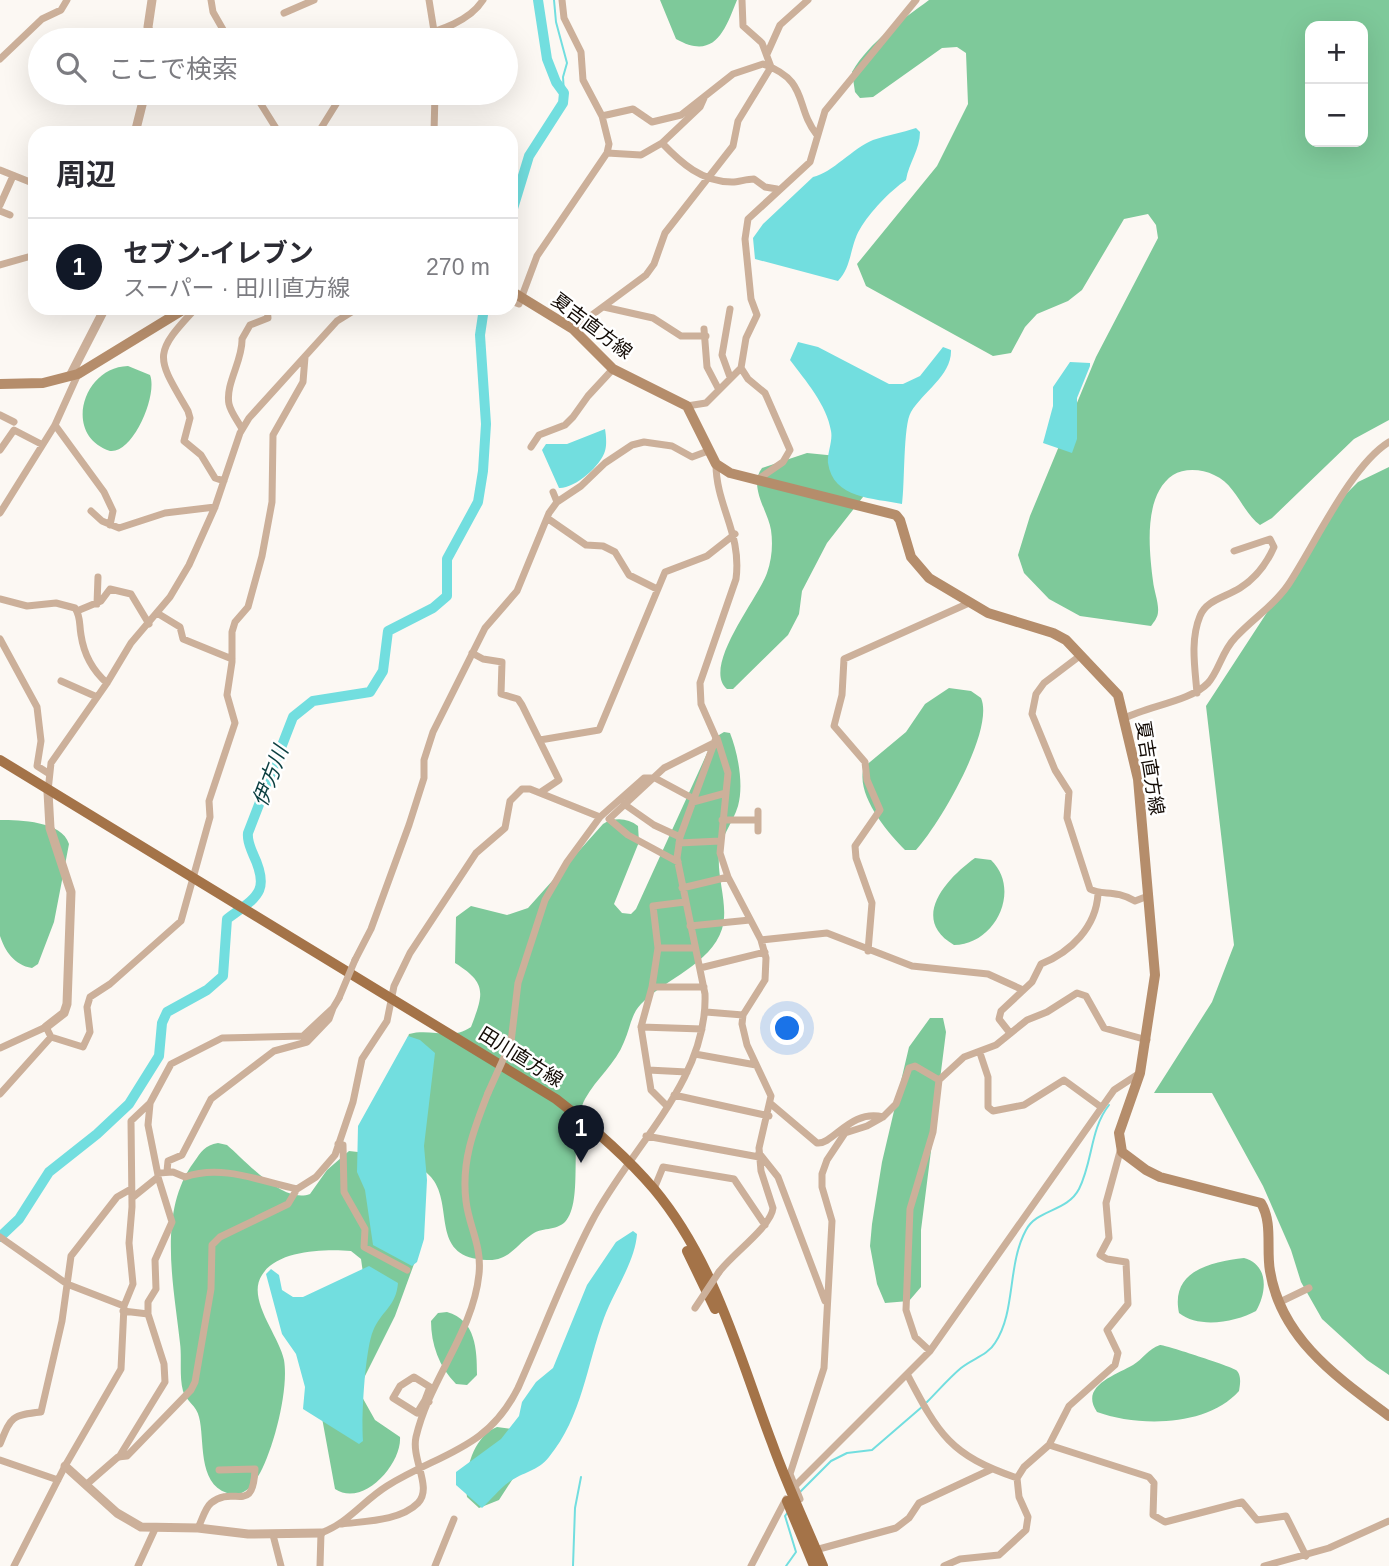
<!DOCTYPE html>
<html lang="ja">
<meta charset="utf-8">
<style>
body{margin:0;font-family:Helvetica,"Noto Sans JP",sans-serif;background:#f2f2f3;color:#2b2b33}
.controls{position:absolute;right:21px;top:21px;display:grid;overflow:hidden;border-radius:14px;box-shadow:0 7px 28px #0002}
.controls button{width:63px;height:63px;display:grid;place-items:center;padding:0;border:0;border-bottom:2px solid #e1e1e2;background:#fff;color:#2b2b33;font:35px sans-serif}
.you{position:absolute;left:788px;top:1029px;width:24px;height:24px;margin:-18px;border:5px solid #fff;border-radius:50%;background:#1a73e8;box-shadow:0 0 0 10px #1a73e833}
.badge{display:grid;place-items:center;width:46px;height:46px;border-radius:50%;background:#111827;color:#fff;font-size:23px;font-weight:700}
.pin{position:absolute;translate:-50% -58px;filter:drop-shadow(0 2px 4px #0008)}
.pin::after{content:'';position:absolute;top:37px;width:24px;height:21px;background:inherit;clip-path:polygon(0 0,100% 0,50% 100%)}
.list{margin:0;padding:0;list-style:none}
h2{display:flex;justify-content:space-between;align-items:center;height:91px;margin:0;padding:0 28px;font-size:30px}
h2 small{font-size:23px;font-weight:400;color:#7c7c81}
.list li{display:grid;grid-template-columns:46px 1fr auto;gap:21px;align-items:center;box-sizing:border-box;height:98px;padding:0 28px;border-top:2px solid #e1e1e2}
.list b{display:block;font-size:26px;white-space:nowrap}
.list p{margin:0;font-size:23px;white-space:nowrap;color:#7c7c81}
.list em{font-size:23px;font-style:normal;color:#7c7c81}
.icon{flex:none;width:38px;height:38px;fill:none;stroke:currentColor;stroke-width:2;stroke-linecap:round;stroke-linejoin:round}
.map{position:relative;flex:none;width:1389px;height:1566px;overflow:hidden}
.search{position:absolute;background:#fff;box-shadow:0 7px 28px #0002;left:28px;top:28px;width:490px;height:77px;display:flex;align-items:center;gap:18px;box-sizing:border-box;padding:0 24px;border-radius:38px;color:#7c7c81;font-size:26px}
.panel{position:absolute;background:#fff;box-shadow:0 7px 28px #0002;left:28px;top:126px;width:490px;height:189px;border-radius:21px}
.map>svg:first-child{display:block}
.forest{fill:#7ec99a;fill-rule:evenodd}
.water{fill:#72dedf}
.lines{fill:none;stroke-linecap:round;stroke-linejoin:round}
.stream{stroke:#72dedf;stroke-width:2}
.river{stroke:#72dedf;stroke-width:10}
.minor{stroke:#ccb09a;stroke-width:7}
.tertiary{stroke:#ccb09a;stroke-width:9}
.secondary{stroke:#b58d6b;stroke-width:10}
.primary{stroke:#a47348;stroke-width:10}
.minor-bridge{stroke:#ccb09a;stroke-width:7}
.labels{text-anchor:middle;dominant-baseline:central;stroke-width:5;stroke-linejoin:round;paint-order:stroke}
.street-label{font-size:19px;fill:#120a04;stroke:#fff}
.water-label{font-size:21px;font-style:italic;fill:#0b3f40;stroke:#fff}
</style>
<div class="map">
<svg width="1389" height="1566" viewBox="0 0 1389 1566">
<rect width="100%" height="100%" fill="#fcf8f3"/>
<path class="forest" d="M660,0H737C725,30 715,61 676,39Z
M929,0H1389V420L1354,439L1272,518L1260,525C1242,512 1236,484 1214,475C1202,469 1184,468 1173,475C1143,495 1149,550 1153,581C1154,591 1159,603 1158,612C1158,617 1154,622 1151,626L1080,616L1049,599L1024,573L1018,555L1030,516L1096,357L1158,238L1156,225L1148,214L1124,219L1082,290L1068,301L1037,314L1025,327L1011,353L993,356L866,286L857,264L937,166L968,104L966,53L957,47L942,48L873,97L860,98L855,92L852,72C870,41 901,21 929,0ZM1310,26H1363V142H1310Z
M128,366L150,375C158,395 133,454 110,451C62,435 83,367 128,366Z
M807,453L847,457L862,481L863,497L827,543L802,591L799,614L788,635L733,689H727C701,667 759,597 767,573C772,559 773,544 771,530C768,511 748,486 762,468Z
M1389,467V1375L1367,1360L1322,1319L1301,1282L1291,1250L1263,1186L1212,1093H1154L1212,1002L1234,945L1206,706L1341,499L1358,482Z
M949,688L971,691L981,698C995,730 939,825 916,850H905C887,832 855,794 864,767L906,732L925,704Z
M724,732L730,733C738,753 744,785 738,806C733,823 720,837 719,855C717,879 729,906 722,929C711,964 665,979 641,1004C631,1014 630,1029 624,1042C616,1063 596,1079 585,1099C567,1134 585,1201 565,1222C556,1231 541,1227 531,1235C515,1246 509,1261 487,1260C431,1258 453,1210 434,1181C427,1170 412,1163 401,1155L392,1079L409,1034C432,1028 451,1041 471,1027C484,993 487,983 455,963L456,917L471,906L507,915L528,908L603,824C614,817 628,818 638,826L639,842L614,904L622,913L631,914L636,909L714,738Z
M0,820C20,820 62,821 69,844L54,922L38,964L32,968C14,965 5,951 0,936Z
M975,858L991,860C1022,890 995,945 954,945C909,919 947,878 975,858Z
M930,1018H943L946,1032L921,1230V1287L909,1301L885,1303L877,1284L870,1246L872,1224L882,1162L909,1047Z
M218,1143L227,1145C247,1162 283,1204 310,1194L327,1170L349,1151L367,1153L414,1264L395,1316L363,1380L361,1395L375,1420L400,1437C402,1464 363,1508 335,1489L320,1407L363,1273L361,1259L351,1251C325,1249 277,1250 262,1275C246,1299 279,1335 284,1360C289,1389 274,1447 260,1473C253,1485 243,1499 227,1493C197,1483 205,1439 199,1417C197,1406 186,1401 183,1391C179,1376 182,1358 180,1343C174,1286 157,1212 194,1162C201,1152 205,1145 218,1143Z
M1244,1258C1269,1265 1267,1292 1256,1311C1236,1322 1199,1329 1179,1313C1170,1270 1212,1262 1244,1258Z
M447,1312C476,1320 477,1350 477,1375L467,1385L456,1384C439,1367 431,1344 431,1321L438,1313Z
M1160,1345C1166,1345 1232,1367 1236,1370C1242,1375 1240,1385 1239,1391C1207,1427 1138,1427 1097,1412C1079,1386 1116,1375 1133,1365C1143,1359 1148,1349 1160,1345Z
M497,1427L520,1430L525,1460L499,1500L479,1508L467,1497C463,1474 473,1436 497,1427Z"/>
<path class="water" d="M916,128L920,132C920,150 909,162 906,180C890,191 870,212 860,229C850,245 852,267 838,281L755,259L753,238L763,224L813,177C832,173 853,148 873,140C887,135 902,133 916,128Z
M798,342L818,347L889,384H903L920,376L943,347L951,350C952,375 923,392 911,412C903,425 905,484 902,504C874,498 833,499 828,463C827,453 833,441 831,431C827,405 805,380 790,360Z
M1070,362L1090,363V366L1077,398V439L1072,453L1043,443L1053,406V387Z
M605,429C606,435 607,444 605,451C601,466 574,489 559,488L542,450L546,444H567Z
M408,1036L420,1040L435,1053L424,1146L427,1180L424,1239L417,1262L412,1266L373,1245L365,1190L357,1172L358,1126Z
M633,1231L637,1234C635,1262 614,1291 604,1318C587,1364 582,1417 549,1457C538,1471 523,1472 509,1482C499,1489 491,1500 482,1508L456,1485V1472L501,1439L519,1416L522,1402L536,1382L553,1368L587,1285L616,1242Z
M369,1266L398,1283C396,1307 381,1311 373,1331C365,1350 361,1419 363,1441L359,1444L303,1409L305,1387L296,1354L282,1334L266,1274L271,1269L279,1275L282,1290L293,1297H303Z"/>
<g class="lines">
<path class="stream" d="M554,0L556,22L567,63L563,77L564,93
M927,1402C938,1391 949,1378 961,1368C972,1359 988,1355 995,1343C1016,1312 1007,1265 1026,1230C1037,1209 1067,1212 1079,1189C1093,1161 1090,1129 1109,1105
M800,1492L831,1461L847,1453L872,1450L923,1406
M573,1566L575,1508L581,1477
M786,1566L796,1552L785,1516L788,1512"/>
<path class="river" d="M511,215L529,156L563,103L564,93L556,82L547,59L538,0
M0,1237L19,1219L49,1172L97,1134L129,1104L159,1056L162,1023L167,1012L207,990L223,976L227,919C257,897 271,892 253,854C250,846 247,841 248,833L293,717L313,701L370,692L383,671L388,631L433,608L447,596V559L478,502L483,471L486,424L480,335L484,308"/>
<path class="minor" d="M211,0L213,12L229,40
M429,0L434,31
M562,0L564,18L581,52L583,80L602,116
M284,13L314,0
M407,40C433,32 468,24 483,0
M767,54L780,25L808,0
M0,59L42,19L61,10L67,0
M254,93L279,133
M318,133L343,93
M434,133L435,93
M662,143L700,107L704,98
M607,153L641,155L662,143C681,163 702,182 732,182C739,182 746,179 754,179L765,187L777,189
M0,170L35,184
M0,205L13,176
M0,211L10,215
M0,265L35,255
M511,301L519,304L537,256L607,153L609,144L602,116L633,109L652,122L681,115L733,74L763,64C810,81 794,106 817,135
M604,307L653,318L681,336H706
M196,308C152,355 156,356 188,411L190,418L184,441L201,455L215,478L224,481
M573,329L646,275L654,264L665,233L733,146L738,121L771,67L762,43L743,26L742,0
M704,329L707,367L718,388
M741,368L748,379L765,393L790,450L783,462L757,480
M730,377L722,355L730,309
M687,406L706,403L741,368L746,338L757,315L751,299L745,239L748,219L810,162L825,111L916,0
M0,415L14,422
M55,425L104,492L113,511L110,525
M242,429C238,421 231,413 229,404C225,384 243,360 242,339L250,325L268,318L267,308
M531,447L539,435L565,425L573,417L588,396L613,369
M0,450L14,430L41,444
M553,492L557,502
M91,511L102,521L119,528L165,513L215,507
M0,513L55,425L78,374
M547,518L586,545L603,546L615,552L629,575L657,589
M0,599L27,606L56,603L75,608C81,617 79,624 81,635C84,655 92,670 107,683
M97,604L98,577
M77,611L101,601L110,589L131,594L149,624
M157,613L180,627L183,639L232,659
M0,639L37,707L41,741L37,766L48,773
M472,653L483,659L502,662L501,694L518,699L522,705L559,780L541,792
M1081,655L1044,683L1036,694L1032,714L1055,770L1069,792L1067,818L1090,889C1102,896 1115,889 1135,901L1148,896
M61,681L97,697
M1197,693C1195,668 1190,640 1200,616C1206,600 1226,597 1240,588C1256,578 1266,565 1274,547L1270,539L1234,551
M1125,718C1148,706 1191,701 1208,683C1219,671 1222,651 1235,638C1252,619 1274,606 1288,585C1314,546 1351,465 1389,442
M717,738L728,773L720,853L728,877L761,940L766,958L765,980L743,1015L742,1024L747,1045L771,1096L759,1148L761,1171L773,1208C771,1227 732,1254 719,1272
M540,740L599,730L665,572L707,556L735,534
M48,791L51,763L107,683L131,643L170,597L189,565L215,507L240,433L249,418L337,321L358,308
M693,802L726,793
M624,804L654,825L680,837
M758,811V831
M722,820H757
M679,843L720,841
M678,862L628,835L609,819L664,768L714,743
M682,888L728,877
M685,902L653,906L658,948L652,987H704
M690,926L750,920
M761,940L827,933L912,966L988,974L1023,990
M658,948H695
M868,951L872,903L856,858L855,846L880,810L867,780L865,762L834,726L842,695L844,659L969,603
M355,960L371,929L409,825L424,778V760L433,732L485,628L517,591L549,513L557,502L581,486L605,463L632,445L644,442L672,446L692,457L708,451
M700,968L765,952
M652,987L641,1027L702,1029
M706,1012L743,1015
M641,1027L651,1090L667,1106
M1010,1033L999,1019L1001,1011L1032,982L1041,964C1071,952 1096,927 1098,894
M511,1042L518,983L545,900L567,862L600,817L644,778H655L694,799
M0,1048L46,1027L51,1037L83,1047L90,1032L87,1007L90,997L110,984L181,921L210,817L209,801L235,723L227,695L232,662V632L235,622L248,607L262,556L272,502L273,435L303,382L305,357
M980,1053L988,1077V1107L993,1111L1024,1105L1064,1080L1101,1107
M695,1054L756,1065
M648,1070L687,1072
M0,1094L51,1037
M674,1095L769,1116
M150,1104L148,1125L158,1175
M771,1104L817,1143C833,1145 850,1109 883,1117
M646,1136L759,1157
M338,1144L343,1145L344,1192L365,1229L364,1247L407,1270
M759,1153L778,1177L825,1301
M167,1171L168,1161L182,1155L211,1099L274,1051L307,1042L329,1019L333,1008
M158,1173L173,1172L185,1177C222,1164 260,1181 297,1189
M654,1189L663,1167L734,1179L765,1225
M132,1198L158,1177L172,1222L155,1260L156,1289L148,1302V1314
M0,1237L67,1284L124,1306
M1280,1302L1309,1288
M930,1351L915,1337L906,1310L910,1209L933,1132L939,1080L964,1057L996,1045L1027,1020L1047,1012L1077,993L1086,996L1104,1028L1147,1040
M907,1374C939,1435 950,1455 1017,1478
M425,1400L417,1413L393,1398L400,1386L414,1377L430,1387L425,1400L429,1402
M0,1444C11,1417 11,1415 41,1412L62,1321L71,1256L117,1197L131,1189
M1049,1445L1149,1477L1154,1483L1153,1515L1165,1522L1242,1502L1257,1520L1286,1516L1306,1556
M119,1457L165,1382L164,1364L148,1314L123,1311
M0,1460L58,1480
M87,1484L118,1457L127,1456L191,1390L195,1382L211,1289L212,1245L220,1237L288,1204L297,1189L316,1177L335,1155L353,1102L362,1059L387,1021L394,986L410,953L476,853L505,828L510,801L522,789H530L600,817
M795,1486L930,1351L1114,1090L1140,1073
M800,1499L790,1474L824,1368L832,1221L822,1187V1174L827,1160L845,1133L867,1126L883,1117L896,1104L909,1068L915,1066L939,1080
M342,1524C366,1521 400,1521 418,1503C433,1488 411,1459 416,1437C429,1380 473,1333 479,1274C482,1245 469,1227 466,1201C461,1161 474,1129 488,1093
M198,1528C202,1520 205,1508 211,1503C234,1484 253,1516 255,1469L219,1470
M273,1535L281,1566
M819,1549L896,1528L909,1518L919,1503L992,1469
M14,1566L65,1466L121,1369L124,1306L133,1284L129,1243L132,1207L131,1121L150,1103L171,1064L222,1038L303,1036L333,1008L339,998
M138,1566L155,1529
M320,1566L321,1533C348,1523 363,1501 387,1486C440,1453 487,1450 518,1388C543,1332 564,1274 592,1221C630,1148 708,1081 705,994L677,858L680,837L716,738L701,704L700,683L736,579C742,533 716,506 716,464
M435,1566L454,1519
M751,1566L786,1499
M944,1566L960,1559L999,1555L1026,1530L1028,1517L1019,1497L1017,1478L1024,1467L1049,1445L1069,1406L1115,1365L1118,1353L1107,1330L1128,1304L1126,1262L1107,1259L1100,1255L1109,1238L1106,1203L1121,1148
M1264,1566L1329,1548L1389,1521"/>
<path class="tertiary" d="M151,40L148,27L152,0
M135,133L145,93
M70,376L105,308
M46,1027L64,1013L67,1004L71,892L50,828L48,792
M65,1466L117,1513L141,1527L198,1528L248,1534L321,1533"/>
<path class="secondary" d="M511,291L573,329L613,369L687,406L716,464L730,473L896,515L900,520L911,557L929,578L988,613L1053,633L1066,640L1118,695L1138,779L1155,975L1140,1073L1119,1133L1122,1152L1146,1170L1160,1177L1261,1203C1273,1223 1266,1249 1270,1271C1281,1339 1338,1378 1389,1416
M0,384L43,383L78,374L186,308"/>
<path class="primary" d="M0,760L556,1099C591,1126 625,1155 654,1189C715,1262 739,1356 772,1443C787,1485 806,1525 823,1566
M687,1251L715,1309
M787,1501L814,1566"/>
<path class="minor-bridge" d="M339,998L355,960
M488,1093L511,1042
M695,1308L719,1272"/>
</g>
<g class="labels">
<g class="street-label">
<text transform="translate(592 326) rotate(37)">夏吉直方線</text>
<text transform="translate(1150 768) rotate(81)">夏吉直方線</text>
<text transform="translate(521 1057) rotate(32)">田川直方線</text>
</g>
<g class="water-label">
<text transform="translate(270 776) rotate(-69)">伊方川</text>
</g>
</g>
</svg>
<div class="controls">
<button>+</button>
<button>−</button>
</div>
<div class="you"></div>
<div class="pin badge" style="left:581px;top:1163px">1</div>
<div class="search"><svg class="icon" aria-label="search" viewBox="0 0 24 24"><circle cx="10" cy="10" r="6"/><path d="M15 15l6 6"/></svg>ここで検索</div>
<section class="panel">
<h2>周辺<small></small></h2>
<ul class="list">
<li><span class="badge">1</span><div><b>セブン-イレブン</b><p>スーパー · 田川直方線</p></div><em>270 m</em></li>
</ul>
</section>
</div>
